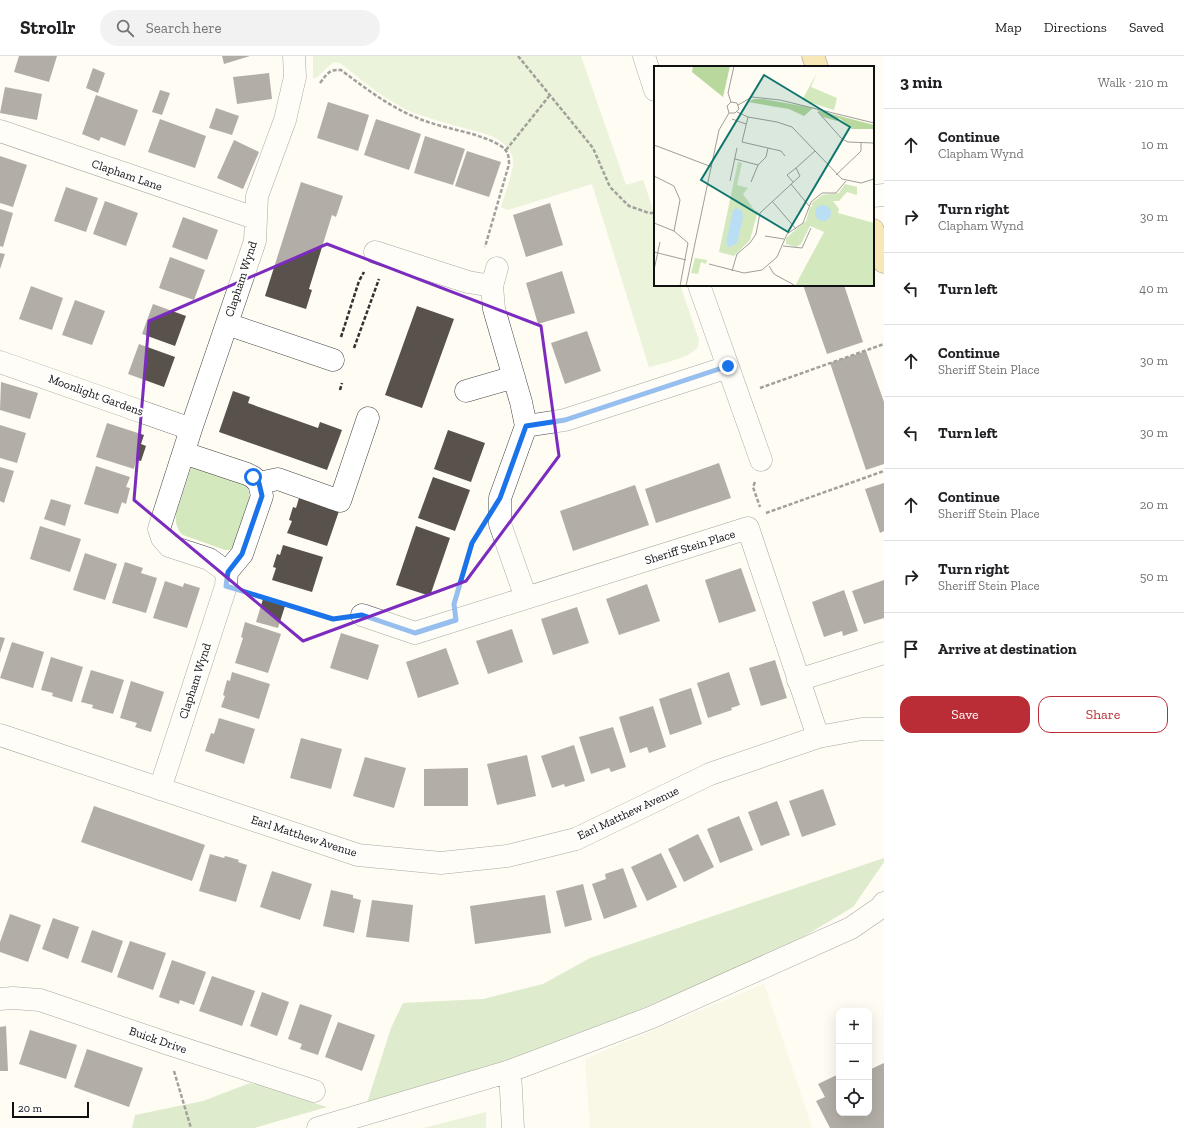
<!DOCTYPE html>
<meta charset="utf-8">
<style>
body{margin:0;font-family:"Zilla Slab",serif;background:#f2f2f2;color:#202124}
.controls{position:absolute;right:12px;bottom:12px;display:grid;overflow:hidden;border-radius:8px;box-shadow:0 4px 16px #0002}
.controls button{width:36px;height:36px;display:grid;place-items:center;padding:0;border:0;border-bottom:1px solid #e0e0e0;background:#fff;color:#202124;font:20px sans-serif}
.scale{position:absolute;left:12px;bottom:10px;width:77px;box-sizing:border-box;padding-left:4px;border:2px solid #101010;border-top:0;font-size:11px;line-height:14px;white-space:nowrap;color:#101010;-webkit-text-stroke:3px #fff;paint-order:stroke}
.stop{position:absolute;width:12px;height:12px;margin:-9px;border:3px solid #1a73e8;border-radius:50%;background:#fff}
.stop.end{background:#1a73e8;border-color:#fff;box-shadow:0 1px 4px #0008}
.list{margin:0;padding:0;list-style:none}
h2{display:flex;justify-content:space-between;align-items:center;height:52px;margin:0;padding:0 16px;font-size:17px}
h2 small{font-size:13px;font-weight:400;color:#757577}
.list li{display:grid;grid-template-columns:26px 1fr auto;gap:12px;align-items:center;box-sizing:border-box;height:72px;padding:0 16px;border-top:1px solid #e0e0e0}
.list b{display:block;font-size:15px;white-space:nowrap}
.list p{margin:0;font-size:13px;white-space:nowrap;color:#757577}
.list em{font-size:13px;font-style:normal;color:#757577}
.actions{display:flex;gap:8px;padding:12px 16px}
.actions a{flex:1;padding:9px 0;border:1px solid #ba2d36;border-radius:12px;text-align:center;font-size:14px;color:#ba2d36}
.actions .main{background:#ba2d36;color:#fff}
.icon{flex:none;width:22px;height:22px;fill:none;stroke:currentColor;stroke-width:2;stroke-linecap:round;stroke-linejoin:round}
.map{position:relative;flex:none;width:884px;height:1072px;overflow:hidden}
header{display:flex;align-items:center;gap:24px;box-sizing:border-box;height:56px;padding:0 20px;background:#fff;border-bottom:1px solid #e0e0e0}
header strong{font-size:19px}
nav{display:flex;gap:22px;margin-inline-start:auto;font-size:14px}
.search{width:280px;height:36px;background:#f2f2f2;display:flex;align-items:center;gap:10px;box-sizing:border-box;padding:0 14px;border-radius:22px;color:#757577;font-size:15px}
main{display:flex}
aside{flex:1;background:#fff}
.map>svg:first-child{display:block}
.farmland{fill:#f4f1d4}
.green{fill:#d4e8bd}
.forest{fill:#b9d89d}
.building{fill:#58514c}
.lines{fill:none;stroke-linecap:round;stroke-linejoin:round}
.minor-casing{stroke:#434343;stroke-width:23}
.major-casing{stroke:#212121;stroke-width:23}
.path{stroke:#323232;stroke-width:2.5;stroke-dasharray:4 2;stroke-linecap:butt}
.minor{stroke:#fff;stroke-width:22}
.major{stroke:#f2d070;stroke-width:22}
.route{stroke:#1a73e8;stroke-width:5}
.marked{fill:none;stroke:#7b2cbf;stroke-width:3;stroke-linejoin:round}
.labels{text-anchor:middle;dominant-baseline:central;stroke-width:4;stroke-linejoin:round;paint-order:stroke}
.street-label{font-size:12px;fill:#101010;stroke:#fff}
.inset-road{fill:none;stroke:#9f9e98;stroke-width:1}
.view{fill:#0f766e;fill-opacity:0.15;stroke:#0f766e;stroke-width:2}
.inset-edge{fill:none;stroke:#101010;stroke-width:2}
</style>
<header>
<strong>Strollr</strong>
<div class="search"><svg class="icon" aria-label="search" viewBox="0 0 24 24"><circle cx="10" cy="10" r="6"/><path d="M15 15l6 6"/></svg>Search here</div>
<nav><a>Map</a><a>Directions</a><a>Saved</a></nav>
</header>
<main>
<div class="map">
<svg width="884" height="1072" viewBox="0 0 884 1072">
<rect width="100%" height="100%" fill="#fefcf3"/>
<path class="farmland" d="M764,928L812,1072H590L585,1003Z"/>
<path class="green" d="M313,0H581L626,129L643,124L655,159V229H680L699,284C698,286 699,288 698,290C694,301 660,308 649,311L592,128L508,154L501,151C504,139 517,110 512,99C503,78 476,76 457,70C443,66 428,62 414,57C387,46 363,25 340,7L334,6C326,11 323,17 316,22H313Z
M203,410L248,431L250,443L234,491L230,494H225L183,479C177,474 175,466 176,458L191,412Z
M486,1056V1072H423Z"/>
<path class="forest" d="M884,802V806L853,851L783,893L497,1014L367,1047L391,972L403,947L483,943L543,928L590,902Z
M250,1027L327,1051L254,1072H132L135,1059L203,1045Z"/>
<path class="building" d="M19,0H57L49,26L14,16Z
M222,0H250L224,8Z
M93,12L105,17L98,37L86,32Z
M269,17L272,43L237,48L233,21Z
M5,31L42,38L37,64L0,57Z
M160,34L170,37L162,59L152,56Z
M96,39L138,54L125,90L101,81L99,85L82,78Z
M328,46L369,59L358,95L317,82Z
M216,52L239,60L232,79L209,72Z
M160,63L206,80L195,112L148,96Z
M376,63L421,78L409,114L364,99Z
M425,80L465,93L453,129L414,117Z
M234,84L259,96L243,133L217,122Z
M467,95L501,106L489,141L455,130Z
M0,100L27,109L13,151L0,147Z
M301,126L343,140L336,161L332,159L309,233L312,234L306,253L265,240Z
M66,131L98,142L86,176L54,165Z
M105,145L138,157L126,190L93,178Z
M550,147L563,189L526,201L513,159Z
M0,153L13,157L3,191L0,190Z
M183,161L218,174L207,204L172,191Z
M0,197L5,198L0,213Z
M170,201L205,214L194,244L159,232Z
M562,215L575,257L538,268L526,227Z
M803,229H844L863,286L827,298Z
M31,230L63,242L52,274L19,263Z
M75,244L105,255L92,289L62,279Z
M153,248L186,260L175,290L142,278Z
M417,250L454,263L422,352L385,339Z
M587,275L601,315L565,328L551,287Z
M139,288L175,301L164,331L128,318Z
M866,295L884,346V408L866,414L830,307Z
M1,326L38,337L30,363L0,354Z
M233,335L250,341L248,347L318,372L320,366L342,374L327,414L219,376Z
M107,367L144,379L141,388L146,390L141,405L136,404L134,413L96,401Z
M0,369L26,377L17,407L0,402Z
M448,374L485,387L471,426L434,413Z
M719,407L731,442L656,467L645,433Z
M96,410L130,421L126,431L130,432L126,448L122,446L118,458L84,448Z
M0,411L14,415L4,447L0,445Z
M433,421L470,434L455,475L418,462Z
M884,427V475L880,477L865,433Z
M635,429L649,469L573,495L560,455Z
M299,442L339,455L327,490L287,477L292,465L289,464L293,451L296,452Z
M51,443L71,449L65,470L44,463Z
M40,470L81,483L70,516L30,503Z
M416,470L450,482L430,540L396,529Z
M283,489L323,501L312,536L272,524L276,512L273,511L277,498L280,499Z
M85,497L117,508L105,544L73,534Z
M125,506L143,512L141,517L157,522L146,557L112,547Z
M741,512L756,555L719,567L705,524Z
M884,524V562L864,568L852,535Z
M165,525L183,531L184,527L200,532L187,572L153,562Z
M647,528L660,565L619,579L606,543Z
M844,534L858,575L843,580L842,575L824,581L812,546Z
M263,543L285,550L278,572L256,566Z
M577,551L589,587L553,599L541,563Z
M245,566L281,578L268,617L235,607L243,582L241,581Z
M512,573L523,606L488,618L476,585Z
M341,577L379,589L368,624L330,612Z
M0,581L5,582L0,597Z
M12,586L44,596L33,632L0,622Z
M446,592L459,628L418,642L406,606Z
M51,601L83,611L72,646L52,640L53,637L41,634Z
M775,604L787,642L761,650L749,612Z
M91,614L124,624L113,658L92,652L93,649L81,646Z
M232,616L270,628L259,663L221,651L225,640L223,639L227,624L230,625Z
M729,616L740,649L731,652L732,654L708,662L697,627Z
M131,625L164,636L151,676L135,671L137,667L120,662Z
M691,632L702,668L670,679L659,643Z
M653,650L666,691L649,697L647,691L630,697L619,661Z
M219,662L255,673L244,708L205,695L211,677L214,678Z
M613,671L626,711L611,716L609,712L591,718L579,681Z
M301,682L342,693L331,733L290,722Z
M574,689L585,725L565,731L564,728L552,732L541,700Z
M527,699L536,740L497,749L487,708Z
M365,701L406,712L394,752L353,740Z
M468,712V750H424V713Z
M823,733L836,769L802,781L789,745Z
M777,745L790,779L761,790L748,756Z
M94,750L205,789L192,825L81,786Z
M739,760L753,794L720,807L707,773Z
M698,778L714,811L684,826L668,793Z
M661,797L677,831L647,845L631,811Z
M210,798L224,802L225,800L229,801L239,804L238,806L247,809L236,846L199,835Z
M623,812L637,851L604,863L592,828L606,823L605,818Z
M272,815L312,828L300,864L260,851Z
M583,828L592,864L565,871L556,835Z
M331,834L353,839V842L361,844L354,877L323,870Z
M545,839L551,877L475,888L470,850Z
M372,844L413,849L409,886L366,881Z
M10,858L41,869L28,906L0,896V886Z
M53,862L79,871L68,903L42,893Z
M92,874L123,885L112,917L81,906Z
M130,885L166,897L153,934L117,921Z
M172,904L206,916L194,949L180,944L179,948L159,941Z
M212,920L255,935L242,970L199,955Z
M262,936L289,946L277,980L250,970Z
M300,948L332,959L318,999L300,993L302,988L288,983Z
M338,966L375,979L362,1015L325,1001Z
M6,970L8,1015H0V971Z
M30,974L77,989L66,1023L19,1008Z
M87,993L143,1012L129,1051L74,1031Z
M884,1007V1072H830L816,1045L825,1041L818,1028L839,1018V1057H869V1014Z"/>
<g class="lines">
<defs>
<path id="minor" d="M644,0L655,34
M0,75L255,162
M873,140L884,139
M375,196L468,226L492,230
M497,212L492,230L494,253L521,346L526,370L500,442V468L526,542
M699,229L761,404
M227,268L333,304
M0,306L191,373
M466,335L514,321
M526,370L565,364L728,311
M184,397L247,418L253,421L259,427L262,440L242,498L227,516
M259,427L278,423L340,445L368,362
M362,559L415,577L748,472L818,681
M798,624L884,597
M0,679L358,799L441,807L507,800L576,783L710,718L818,681L862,673H884
M160,733L226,530L227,516L209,503L169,490L162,482L159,473L191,373L255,185L257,140L285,64L295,21L294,0
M0,943L13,942L40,944L166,987L314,1035
M510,1015L513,1072
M318,1072L510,1015L650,962L851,872L880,852L884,847"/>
<path id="major" d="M813,0L817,11
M873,174L884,206"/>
</defs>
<use href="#minor" class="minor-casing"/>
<use href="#major" class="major-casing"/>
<path class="path" d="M518,0L593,92L610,131L629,150L649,157H655
M320,27C327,18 329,13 341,14C369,35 395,55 428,66C451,74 480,77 501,90C508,95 509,100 509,108L485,191
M506,94L550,39
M341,281L359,225L364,216
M354,292L379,223
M760,332L884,288
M340,334L342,327
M755,426L753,431L760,451
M766,457L884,415
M249,537L333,563L340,562
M457,538L473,487L478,478
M174,1015L191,1072"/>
<use href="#minor" class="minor"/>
<use href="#major" class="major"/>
</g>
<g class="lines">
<path class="route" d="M253,421L259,427L262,440L242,498L228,516L226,530L333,563L362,559L415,577L456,564L454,548L472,487L500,442L526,370L565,364L728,310"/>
</g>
<path d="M0 0H884V1072H0ZM327,188L541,270L559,400L466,525L303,585L134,444L149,265Z" fill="#fefcf3" fill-opacity=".55" fill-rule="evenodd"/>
<path class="marked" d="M327,188L541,270L559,400L466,525L303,585L134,444L149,265Z"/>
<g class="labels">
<g class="street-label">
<text transform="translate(127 119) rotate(19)">Clapham Lane</text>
<text transform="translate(241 223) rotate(-72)">Clapham Wynd</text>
<text transform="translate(96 339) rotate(20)">Moonlight Gardens</text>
<text transform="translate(690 491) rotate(-17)">Sheriff Stein Place</text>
<text transform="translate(195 625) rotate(-72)">Clapham Wynd</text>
<text transform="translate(628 757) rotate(-25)">Earl Matthew Avenue</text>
<text transform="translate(304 780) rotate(18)">Earl Matthew Avenue</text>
<text transform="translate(158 984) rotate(19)">Buick Drive</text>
</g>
</g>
<g transform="translate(654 10)">
<rect width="220" height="220" fill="#fefcf3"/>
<path d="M163,7L157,21L183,32L180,44L148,34ZM84,96L88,97L83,119L94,122L89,128L101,145H104L96,174L80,190L65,186ZM191,118L203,121V129L193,126L185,135H179L185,143L184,147L220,157V220H141L170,166L156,160L147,178L142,181L132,178V172L152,155L156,141L159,140L157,139L158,137L168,129L185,127ZM41,192L53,194L52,198L47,196L44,208L37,207Z" fill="#d4e8bd"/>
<path d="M39,0H76L69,31L38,6ZM100,33H109L159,42L150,50L135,43L94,36ZM163,44L220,59V63H198L185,52L183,55L169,51Z" fill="#b9d89d"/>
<path d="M161 147a8 8 0 1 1 16 0a8 8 0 1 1-16 0ZM83,142L88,145L89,152L83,177L75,182L72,176L79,144Z" fill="#badff4"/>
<path class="inset-road" d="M77,36L74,27L80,0M84,39L98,31L126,34L220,57M83,46L94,51L123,56L138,61L188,113L207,117L220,113M164,46L188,73L194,76L220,77M75,47H81L85,43L83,37L77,36M75,47L73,40L77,36M94,51L88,76L127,85L131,90M78,53L92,58M0,79L58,101M81,93L104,99M182,109L207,85V76M0,110L20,120L26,134L20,165L0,157M76,115L83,82M97,116L104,99L112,91L114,82M139,116L133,109L142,102M137,118L155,140M118,135L142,163M20,165L34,177L26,220M111,170L130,173M129,180L148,182L157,162M0,186L32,194M55,198L90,207L108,204L123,191L133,168L149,157L157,136L168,127H182L192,115M115,200L120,208L140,219M0,204L6,176M78,205L83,188L96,177L102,168L106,147L146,110L142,102L161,85M32,220L65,64L75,47"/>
<path class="view" d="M110,9L196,61L134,166L47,114Z"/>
<rect width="220" height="220" class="inset-edge"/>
</g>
</svg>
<div class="controls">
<button>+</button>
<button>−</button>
<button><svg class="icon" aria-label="locate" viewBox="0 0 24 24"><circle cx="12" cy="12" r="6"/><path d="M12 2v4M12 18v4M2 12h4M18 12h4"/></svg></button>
</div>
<div class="scale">20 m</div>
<div class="stop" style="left:253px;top:421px"></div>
<div class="stop end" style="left:728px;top:310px"></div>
</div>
<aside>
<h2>3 min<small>Walk · 210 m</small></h2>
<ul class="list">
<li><svg class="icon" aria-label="ahead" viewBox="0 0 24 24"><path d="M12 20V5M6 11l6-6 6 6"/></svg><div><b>Continue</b><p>Clapham Wynd</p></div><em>10 m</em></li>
<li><svg class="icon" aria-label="right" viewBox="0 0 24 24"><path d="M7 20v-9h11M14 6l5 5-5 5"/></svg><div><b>Turn right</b><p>Clapham Wynd</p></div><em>30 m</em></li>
<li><svg class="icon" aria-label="left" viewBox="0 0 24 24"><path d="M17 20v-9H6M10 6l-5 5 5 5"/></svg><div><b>Turn left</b></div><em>40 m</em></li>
<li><svg class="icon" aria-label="ahead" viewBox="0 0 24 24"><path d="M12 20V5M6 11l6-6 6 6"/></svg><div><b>Continue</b><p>Sheriff Stein Place</p></div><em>30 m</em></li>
<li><svg class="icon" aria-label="left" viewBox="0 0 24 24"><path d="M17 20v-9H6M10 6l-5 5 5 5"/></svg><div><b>Turn left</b></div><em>30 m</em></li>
<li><svg class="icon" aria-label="ahead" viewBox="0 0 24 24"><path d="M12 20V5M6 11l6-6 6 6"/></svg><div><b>Continue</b><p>Sheriff Stein Place</p></div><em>20 m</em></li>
<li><svg class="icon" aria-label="right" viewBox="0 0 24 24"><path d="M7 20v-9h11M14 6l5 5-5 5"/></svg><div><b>Turn right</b><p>Sheriff Stein Place</p></div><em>50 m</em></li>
<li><svg class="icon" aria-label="arrive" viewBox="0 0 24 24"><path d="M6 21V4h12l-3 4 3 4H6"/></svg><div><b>Arrive at destination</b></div></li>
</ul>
<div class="actions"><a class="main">Save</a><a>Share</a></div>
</aside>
</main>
